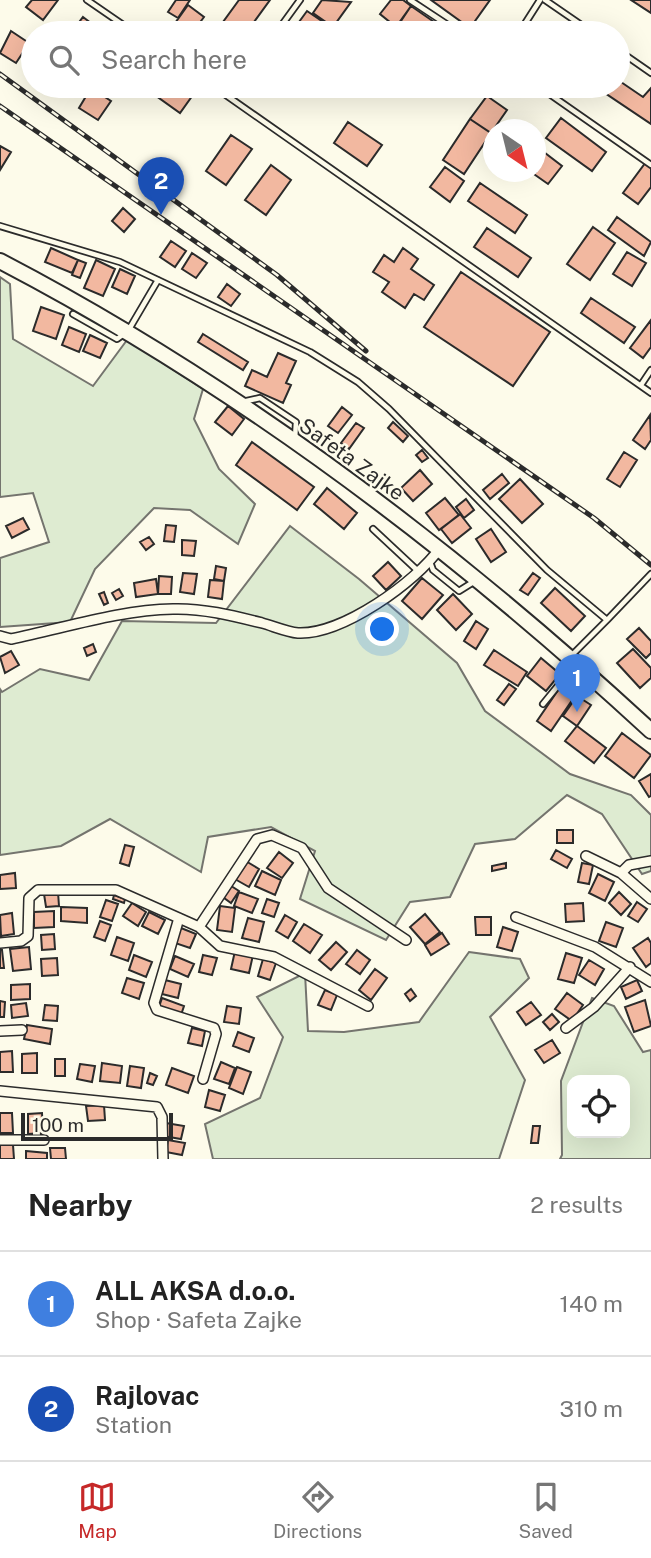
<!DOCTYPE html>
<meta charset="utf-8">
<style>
body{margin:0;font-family:"Public Sans",sans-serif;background:#f2f2f2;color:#222}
.controls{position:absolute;right:21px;bottom:21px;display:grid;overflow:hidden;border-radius:14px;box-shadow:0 7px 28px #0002}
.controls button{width:63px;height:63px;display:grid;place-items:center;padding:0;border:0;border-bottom:2px solid #e0e0e0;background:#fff;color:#222;font:35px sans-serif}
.compass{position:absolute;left:483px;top:119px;width:63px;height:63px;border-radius:50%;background:#fff;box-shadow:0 7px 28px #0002;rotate:145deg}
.scale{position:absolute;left:21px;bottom:18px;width:152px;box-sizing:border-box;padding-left:7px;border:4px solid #2b2b2b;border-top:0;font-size:19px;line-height:24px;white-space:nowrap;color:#2b2b2b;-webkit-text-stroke:5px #fdfbea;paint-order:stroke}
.you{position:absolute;left:383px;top:630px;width:24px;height:24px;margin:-18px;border:5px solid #fff;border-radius:50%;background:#1a73e8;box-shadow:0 0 0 10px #1a73e833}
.badge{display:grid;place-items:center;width:46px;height:46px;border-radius:50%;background:#c62828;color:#fff;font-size:23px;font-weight:700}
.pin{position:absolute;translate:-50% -58px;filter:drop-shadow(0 2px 4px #0008)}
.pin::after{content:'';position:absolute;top:37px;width:24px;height:21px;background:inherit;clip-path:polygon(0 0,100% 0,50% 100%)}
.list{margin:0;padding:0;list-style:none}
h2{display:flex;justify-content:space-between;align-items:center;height:91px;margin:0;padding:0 28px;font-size:30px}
h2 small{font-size:23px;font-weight:400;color:#767676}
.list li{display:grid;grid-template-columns:46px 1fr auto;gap:21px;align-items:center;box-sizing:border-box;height:105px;padding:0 28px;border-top:2px solid #e0e0e0}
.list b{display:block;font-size:26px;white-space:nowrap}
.list p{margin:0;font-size:23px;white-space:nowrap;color:#767676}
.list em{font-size:23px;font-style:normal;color:#767676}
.icon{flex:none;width:38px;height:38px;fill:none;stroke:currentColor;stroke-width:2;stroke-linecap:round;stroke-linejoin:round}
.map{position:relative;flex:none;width:651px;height:1159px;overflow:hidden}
.search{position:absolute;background:#fff;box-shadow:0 7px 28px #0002;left:21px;right:21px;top:21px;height:77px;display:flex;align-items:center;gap:18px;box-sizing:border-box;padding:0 24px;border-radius:38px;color:#767676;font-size:26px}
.sheet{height:301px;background:#fff}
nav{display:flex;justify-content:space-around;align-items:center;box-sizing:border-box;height:98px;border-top:2px solid #e0e0e0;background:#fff;font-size:19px;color:#767676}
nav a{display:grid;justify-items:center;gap:4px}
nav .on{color:#c62828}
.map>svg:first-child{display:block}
.green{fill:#deebd1;stroke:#74746e;stroke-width:2;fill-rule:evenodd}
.building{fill:#f2b8a0;stroke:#2b2b2b;stroke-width:2}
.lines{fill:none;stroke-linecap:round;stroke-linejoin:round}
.service-casing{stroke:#2b2b2b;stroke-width:8}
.minor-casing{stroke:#2b2b2b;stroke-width:12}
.primary-casing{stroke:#2b2b2b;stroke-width:18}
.service{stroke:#fdfbea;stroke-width:4.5}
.minor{stroke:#fdfbea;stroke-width:9}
.primary{stroke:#fdfbea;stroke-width:14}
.rail-casing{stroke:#2b2b2b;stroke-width:5}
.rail{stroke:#fdfbea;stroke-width:2.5;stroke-dasharray:8;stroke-linecap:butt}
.labels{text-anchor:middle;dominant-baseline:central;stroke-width:5;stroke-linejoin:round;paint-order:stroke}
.street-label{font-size:21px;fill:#2b2b2b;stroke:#fdfbea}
</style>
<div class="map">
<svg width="651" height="1159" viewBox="0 0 651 1159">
<rect width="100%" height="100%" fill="#fdfbea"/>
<path class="green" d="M0,277L10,284L13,339L93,386L127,340L203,389L194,419L219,469L255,504L238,544L190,510L154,508L95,569L70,622L0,627V558L49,542L33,493L0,497Z
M290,526L359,579L457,663L485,711L570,774L631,795L651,815V871L642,874L602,814L567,795L515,839L475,844L450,897L410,902L386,940L300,899L315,851L271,827L208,837L201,872L110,819L61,846L0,855V689L2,692L40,669L89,680L122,621L216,623Z
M469,952L520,959L529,978L490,1017L525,1080L499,1159H213L205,1124L260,1098L283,1037L257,997L305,973L308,1031L344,1032L419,1022Z
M592,998L614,1006L643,1052L651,1050V1159H560L562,1155L561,1081ZM572,1080H625V1133H572Z"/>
<path class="building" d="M32,0H58L43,20L26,7Z
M176,0H190L178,18L168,12Z
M239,0H270L246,33H215Z
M322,0L351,2L333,27L313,13Z
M391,0H403L411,6L396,27L380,14Z
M431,0H490L470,28Z
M631,0H651V13Z
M188,5L204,17L192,33H184L173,26Z
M411,6L450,33H393Z
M307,11L332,28L328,33H291Z
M83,17L100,30L98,33H71Z
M559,26L570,33H554Z
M11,31L29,43L16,63L0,53Z
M618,80L643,97L651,88V124L596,87L618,86Z
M46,86H64L58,94Z
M158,86H186L195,92L180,113L152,93Z
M91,88L111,101L98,120L79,108Z
M487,96L507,110L491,133L470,119Z
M561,118L606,152L592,171L546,138Z
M470,119L491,133L464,174L443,160Z
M348,122L382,145L367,166L334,143Z
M231,135L252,149L226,185L206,171Z
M0,146L11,152L0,170Z
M536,146L562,166L548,184L531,172H536Z
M646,162L651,166V187L638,204L623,193Z
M271,165L291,180L266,215L245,200Z
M445,167L464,181L450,202L430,187Z
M480,183L527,215L515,233L468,201Z
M123,208L135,219L124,232L112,221Z
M617,217L651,242L644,256L608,230Z
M593,227L615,243L590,280L567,264Z
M487,228L531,258L518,277L474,247Z
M171,241L186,251L175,267L160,257Z
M51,248L78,260L72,273L45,262Z
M403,248L418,259L411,269L434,285L424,300L414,294L405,308L382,292L389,282L373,272L384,255L394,262Z
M627,252L646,263L632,286L613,274Z
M192,253L207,263L196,278L182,269Z
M78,260L86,263L80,278L72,275Z
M96,260L115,269L103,296L84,288Z
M120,269L135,276L127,294L112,287Z
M461,272L550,332L513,386L424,327Z
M227,284L240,294L231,306L218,297Z
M591,298L635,327L624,343L581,313Z
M41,307L64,315L56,339L33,331Z
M651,320V347L643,358L630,348Z
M69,327L86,334L79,352L62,345Z
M203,334L248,362L243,370L198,342Z
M90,335L107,343L100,358L83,351Z
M278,353L296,361L286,383L291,385L283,403L245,386L252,370L267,377Z
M228,406L244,419L232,435L215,422Z
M342,407L352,415L338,433L328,426Z
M650,415L651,440L645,449L633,440Z
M393,422L408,436L403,442L388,428Z
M356,423L364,428L349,449L341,443Z
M252,442L314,487L297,510L236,465Z
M422,450L428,458L422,462L416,455Z
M624,452L637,460L620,487L607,479Z
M420,470L432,484L413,501L401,488Z
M502,474L509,483L490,499L483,490Z
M520,479L543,504L522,523L499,499Z
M327,488L357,513L344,529L314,504Z
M445,498L459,515L439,530L426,513Z
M466,499L474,510L464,518L456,507Z
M460,514L471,528L452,543L441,529Z
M23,518L29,529L12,538L6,526Z
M166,525L176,526L174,542L164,541Z
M491,529L506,552L491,562L476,539Z
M149,537L154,544L146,550L140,542Z
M182,540L196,541L194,556L182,555Z
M388,562L401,576L386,590L373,576Z
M216,566L226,568L224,581L214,579Z
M183,573L197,574L194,594L180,592Z
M533,573L540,578L528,595L520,590Z
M159,576L172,577L171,594H158Z
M422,578L443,595L422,619L402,601Z
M156,579L158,594L136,597L134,583Z
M210,580L224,581L222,599L208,597Z
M555,588L585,616L571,631L541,603Z
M119,589L123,596L116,600L112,593Z
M104,592L108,603L104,605L99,594Z
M453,594L472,614L456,630L437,610Z
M476,621L488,629L476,649L464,641Z
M639,628L651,641V653L646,658L627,639Z
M93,644L96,652L87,656L84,648Z
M633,649L651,668V678L640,688L617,663Z
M494,650L527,672L518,686L484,665Z
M11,651L19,665L5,673L0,657Z
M541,658L560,674L546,691L527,676Z
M563,683L577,693L551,731L537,721Z
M509,684L516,689L504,705L497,700Z
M577,696L591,705L577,726L563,716Z
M577,726L606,748L594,763L565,741Z
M622,733L651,755L634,778L605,756Z
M651,774V796L649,797L639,781Z
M557,830H573V843H557Z
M125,845L134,847L129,866L120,863Z
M556,850L572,859L567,868L551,859Z
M279,852L293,863L282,878L267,868Z
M244,860L259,869L249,887L233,878Z
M506,863V868L492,871V866Z
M582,863L593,865L589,884L578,882Z
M262,871L281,880L275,895L255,886Z
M15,873L16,888L0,889V875Z
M598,874L614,882L605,901L589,893Z
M228,884L239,891L231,903L220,895Z
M58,892L59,906L46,907L44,894Z
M239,892L258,899L252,913L234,906Z
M619,892L631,904L621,915L609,903Z
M114,895L125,899L124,903L113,899Z
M267,899L279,903L274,917L262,913Z
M106,900L118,904L112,921L100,917Z
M637,902L647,909L638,922L628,916Z
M132,903L146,912L138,926L123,916Z
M583,903L584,921L566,922L565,904Z
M220,906L235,908L232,932L217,930Z
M61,907L87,908V923L61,921Z
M54,911V927L34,928V912Z
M149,912L165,920L158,934L142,926Z
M12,913L14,934L1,936L0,915Z
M425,914L440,932L425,944L410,927Z
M285,915L297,922L288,938L276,931Z
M475,917H491V935H476Z
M248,918L264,922L259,942L242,938Z
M100,921L111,925L105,941L94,937Z
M606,922L623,928L616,947L599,941Z
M304,924L322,935L310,953L293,941Z
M503,927L518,932L512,951L497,947Z
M181,928L196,934L190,948L175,943Z
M442,933L449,944L431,955L425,945Z
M54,934L55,949L42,950L41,935Z
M117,937L134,943L128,961L111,955Z
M648,938L651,943V963L646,967L633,948Z
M336,942L347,952L331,970L319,960Z
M29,947L31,969L13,971L10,949Z
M0,950H2L4,968H0Z
M357,950L370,960L360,974L346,964Z
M235,951L253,955L249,973L231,969Z
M566,953L582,958L574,983L558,979Z
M134,955L152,962L146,977L129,970Z
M203,955L217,958L212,975L199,972Z
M175,956L194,964L188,977L170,969Z
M57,958L58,975L42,976L41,959Z
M263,959L276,963L270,980L258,976Z
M589,960L604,969L595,985L579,975Z
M375,969L387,978L371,1000L359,990Z
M127,978L144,983L139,999L122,993Z
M165,980L181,984L178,998L162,994Z
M637,980L642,991L626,999L621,987Z
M30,984V999L11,1000V985Z
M411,989L416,996L410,1001L405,994Z
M325,990L337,995L331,1010L318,1005Z
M567,993L583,1005L572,1021L555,1009Z
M162,998L184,1006L181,1015L159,1007Z
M645,1000L651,1026L634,1032L625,1007Z
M0,1001L5,1002L4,1017H0Z
M531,1002L541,1015L526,1025L517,1012Z
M26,1003L28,1016L12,1018L11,1005Z
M45,1005L58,1006L57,1021L43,1020Z
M227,1006L241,1008L239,1024L224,1022Z
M552,1014L559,1022L550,1030L543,1022Z
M27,1025L52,1029L50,1044L24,1039Z
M192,1028L205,1031L202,1046L188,1043Z
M238,1032L254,1038L249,1052L233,1046Z
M552,1040L560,1053L544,1063L535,1050Z
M12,1051L13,1072H0V1052Z
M37,1053V1073H22V1054Z
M55,1059H65V1076H55Z
M221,1062L235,1068L229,1084L214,1079Z
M102,1063L122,1066L120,1083L100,1081Z
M80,1064L95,1066L92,1082L77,1079Z
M130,1066L144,1068L141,1088L127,1086Z
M237,1067L251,1072L243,1094L229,1088Z
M172,1068L194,1076L188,1093L166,1085Z
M150,1073L157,1076L153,1085L147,1083Z
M209,1090L225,1095L220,1111L205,1107Z
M104,1105L105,1120L88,1121L86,1106Z
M0,1113H12L13,1133H0Z
M42,1113L43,1133L28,1134V1114Z
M166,1123L184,1126L181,1139L163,1136Z
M533,1126H540L538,1143H531Z
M168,1140L185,1143L182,1155L166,1152Z
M0,1145H13L14,1159H0Z
M50,1148H65L66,1159H51Z
M26,1151L47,1153V1159H26Z"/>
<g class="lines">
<defs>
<path id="service" d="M87,0L135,33
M410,0L460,33
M545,0L593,33
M276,33L300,0
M519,33L540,0
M618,50L651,73
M213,86L651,393
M538,86L651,165
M231,98L239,86
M0,226L120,262L310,352L358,382L389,409L547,570L607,620L571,656
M73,314L117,339L128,331L158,280
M641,385L651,370
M242,402L260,398L296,422L295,439
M373,529L418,571
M430,562L433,570L459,591L475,581
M607,620L651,574
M543,704L574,666"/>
<path id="minor" d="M0,636L11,639C65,628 119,610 173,609C203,608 234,616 262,623C273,626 287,632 298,633C342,635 416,582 440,548
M586,856L621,873L651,899
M621,873L629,865L651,861
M516,917L595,947L651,982
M179,918L154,1003L157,1010L214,1028L216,1034L203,1079
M199,927L257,839L272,835L302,848L328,888L406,940
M0,943L21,941L28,936L29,898L38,890H116L199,927L220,946L274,957L368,1006
M566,1028L594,1007L630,967
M0,1031L22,1030
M0,1091L157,1107L162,1117L163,1159
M0,1140H44"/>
<path id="primary" d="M0,261C238,385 454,549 651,731"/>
</defs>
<use href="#service" class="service-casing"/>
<use href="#minor" class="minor-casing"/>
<use href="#primary" class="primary-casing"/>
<use href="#service" class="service"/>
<use href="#minor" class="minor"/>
<use href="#primary" class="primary"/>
<defs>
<path id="rail" d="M0,74L277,275L366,351
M0,106L594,518L651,565"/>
</defs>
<use href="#rail" class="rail-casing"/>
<use href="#rail" class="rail"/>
</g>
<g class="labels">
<g class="street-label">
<text transform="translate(352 459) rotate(36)">Safeta Zajke</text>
</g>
</g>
</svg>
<div class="controls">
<button><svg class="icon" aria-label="locate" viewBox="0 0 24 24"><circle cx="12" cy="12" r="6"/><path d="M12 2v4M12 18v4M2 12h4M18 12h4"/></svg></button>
</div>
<svg class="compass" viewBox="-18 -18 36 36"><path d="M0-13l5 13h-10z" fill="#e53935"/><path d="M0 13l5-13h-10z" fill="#767676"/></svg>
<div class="scale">100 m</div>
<div class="you"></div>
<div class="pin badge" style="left:577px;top:712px;background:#3f7fe0">1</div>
<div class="pin badge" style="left:161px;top:215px;background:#1a4fb4">2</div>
<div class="search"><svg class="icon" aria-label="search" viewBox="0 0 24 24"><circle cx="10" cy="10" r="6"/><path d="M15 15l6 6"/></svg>Search here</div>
</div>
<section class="sheet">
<h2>Nearby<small>2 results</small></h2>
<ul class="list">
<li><span class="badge" style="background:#3f7fe0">1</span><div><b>ALL AKSA d.o.o.</b><p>Shop · Safeta Zajke</p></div><em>140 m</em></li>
<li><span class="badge" style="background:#1a4fb4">2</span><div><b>Rajlovac</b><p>Station</p></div><em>310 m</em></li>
</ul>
</section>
<nav>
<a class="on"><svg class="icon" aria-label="map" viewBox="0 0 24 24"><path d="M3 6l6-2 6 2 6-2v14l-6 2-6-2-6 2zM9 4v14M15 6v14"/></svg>Map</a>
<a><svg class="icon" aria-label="directions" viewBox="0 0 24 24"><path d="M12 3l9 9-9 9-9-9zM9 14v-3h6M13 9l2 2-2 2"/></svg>Directions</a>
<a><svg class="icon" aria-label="saved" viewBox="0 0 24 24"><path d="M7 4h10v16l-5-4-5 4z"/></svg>Saved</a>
</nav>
